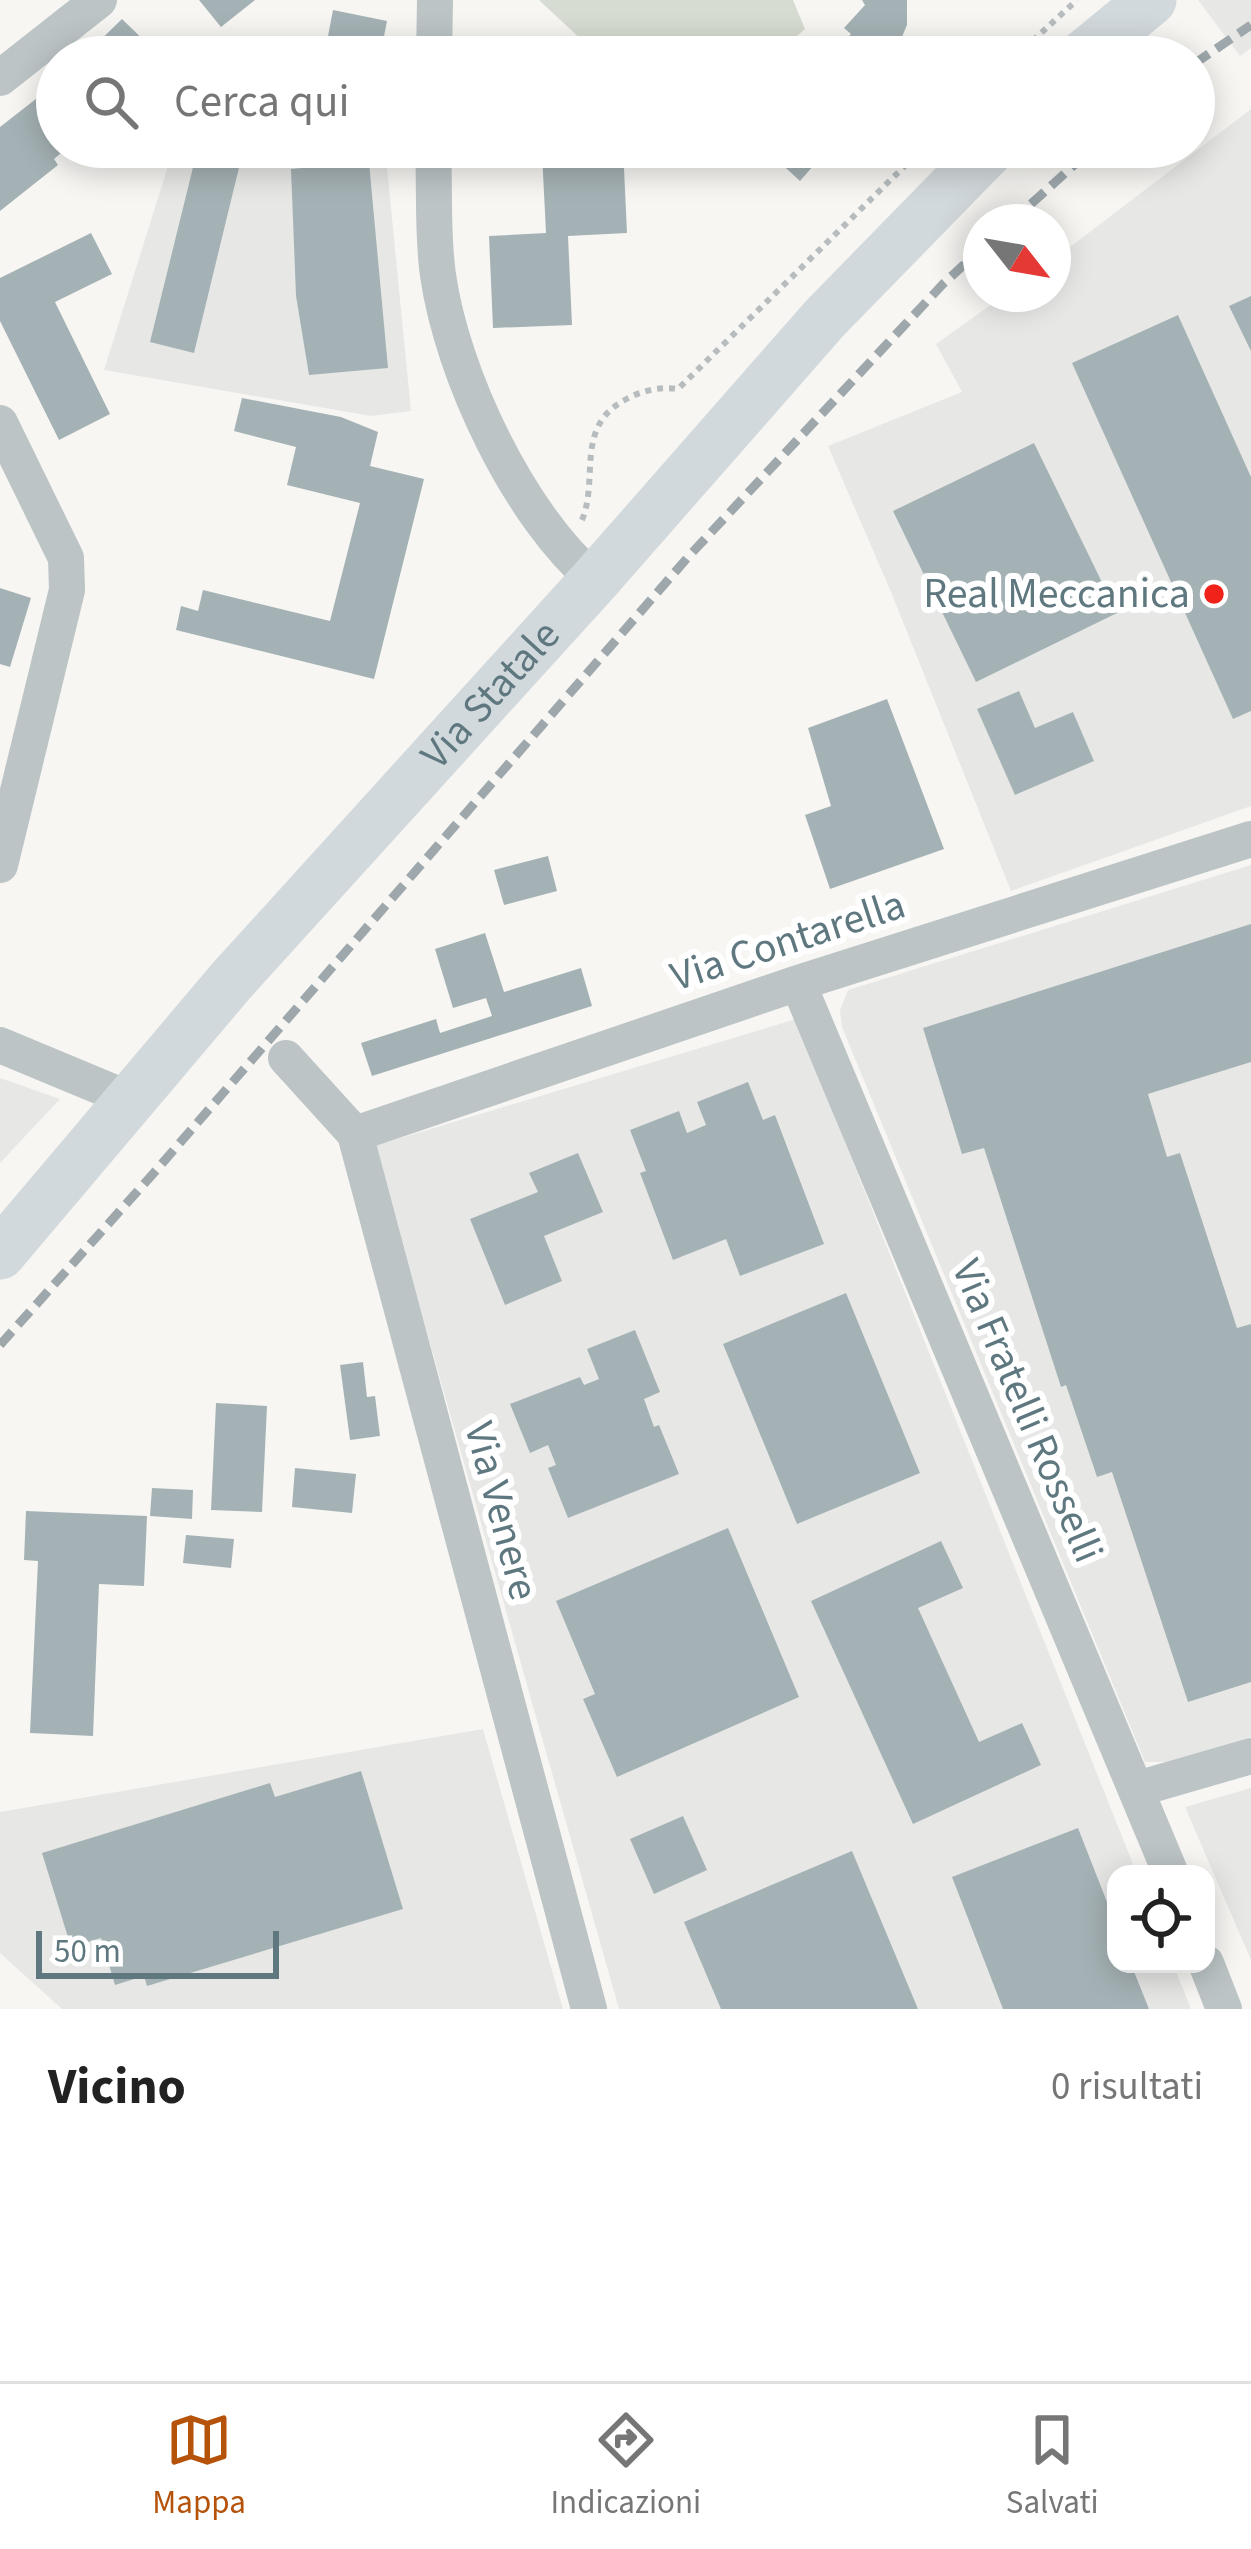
<!DOCTYPE html>
<html lang="it">
<style>
body{margin:0;font-family:"Source Sans 3",sans-serif;background:#f6f6f6;color:#222}
.controls{position:absolute;right:36px;bottom:36px;display:grid;overflow:hidden;border-radius:24px;box-shadow:0 6px 30px #0003}
.controls button{width:108px;height:108px;display:grid;place-items:center;padding:0;border:0;border-bottom:3px solid #e0e0e0;background:#fff;color:#222;font:60px sans-serif}
.compass{position:absolute;left:963px;top:204px;width:108px;height:108px;border-radius:50%;background:#fff;box-shadow:0 6px 30px #0003;rotate:121deg}
.scale{position:absolute;left:36px;bottom:30px;width:243px;box-sizing:border-box;padding-left:12px;border:6px solid #5f7880;border-top:0;font-size:33px;line-height:42px;white-space:nowrap;color:#5f7880;-webkit-text-stroke:9px #fff;paint-order:stroke}
.list{margin:0;padding:0;list-style:none}
h2{display:flex;justify-content:space-between;align-items:center;height:156px;margin:0;padding:0 48px;font-size:51px}
h2 small{font-size:39px;font-weight:400;color:#767676}
.icon{flex:none;width:66px;height:66px;fill:none;stroke:currentColor;stroke-width:2;stroke-linecap:round;stroke-linejoin:round}
.map{position:relative;flex:none;width:1251px;height:2009px;overflow:hidden}
.search{position:absolute;background:#fff;box-shadow:0 6px 30px #0003;left:36px;right:36px;top:36px;height:132px;display:flex;align-items:center;gap:30px;box-sizing:border-box;padding:0 42px;border-radius:66px;color:#767676;font-size:45px}
.sheet{height:372px;background:#fff}
nav{display:flex;justify-content:space-around;align-items:center;box-sizing:border-box;height:168px;border-top:3px solid #e0e0e0;background:#fff;font-size:33px;color:#767676}
nav a{display:grid;justify-items:center;gap:6px}
nav .on{color:#b45309}
.map>svg:first-child{display:block}
.built{fill:#e7e8e6}
.green{fill:#d7dcd2}
.building{fill:#a5b2b5}
.lines{fill:none;stroke-linecap:round;stroke-linejoin:round}
.path{stroke:#b7bcbe;stroke-width:6;stroke-dasharray:6 6;stroke-linecap:butt}
.street{stroke:#bcc4c6;stroke-width:36}
.secondary{stroke:#d2d9dc;stroke-width:51}
.rail{stroke:#9ea8ac;stroke-width:9;stroke-dasharray:18 9;stroke-linecap:butt}
.poi-dot{fill:#f02219;stroke:#fff;stroke-width:4.5}
.labels{text-anchor:middle;dominant-baseline:central;stroke-width:12;stroke-linejoin:round;paint-order:stroke}
.poi-label{font-size:42px;fill:#5f7880;stroke:#fff;text-anchor:end}
.street-label{font-size:42px;fill:#5f7880;stroke:#fff}
</style>
<div class="map">
<svg width="1251" height="2009" viewBox="0 0 1251 2009">
<rect width="100%" height="100%" fill="#f7f6f3"/>
<path class="built" d="M1198,0H1251V48L1240,56Z
M1251,109V806L1011,891L891,592L828,446L962,392L936,344L1006,294H1053V260Z
M174,147H385L411,411L371,416L104,370Z
M1251,865V1737L1167,1762H1145L842,1027L840,1010L848,990Z
M796,1019L1137,1874H1116V1964H1173L1191,2009H619L374,1146Z
M0,1078L60,1099L0,1163Z
M483,1729L563,2009H62L0,1953V1812Z
M1251,1788V1960L1185,1807Z"/>
<path class="green" d="M539,0H793L805,29L773,57H600Z"/>
<path class="building" d="M199,0H255L221,27Z
M862,0H907V25L898,46L910,57H817L829,43L837,50L851,34L844,28L865,5Z
M333,10L387,21L380,57H324Z
M122,19L161,57H83Z
M556,38L557,57H482L481,42Z
M41,95L57,116V147H68L54,159L58,165L0,211V127Z
M198,147H244L194,353L150,342Z
M486,147H623L627,233L568,236L572,325L493,328L489,236L546,233L542,153L486,155Z
M763,147H818L814,152L820,158L800,181Z
M369,162L388,368L309,375L296,296L291,169Z
M91,233L112,274L55,302L110,414L59,440L0,321V278Z
M1251,296V351L1229,306Z
M1178,315L1251,477V711L1233,719L1072,363Z
M242,398L341,417L378,432L370,466L424,479L374,679L176,630L181,606L198,611L203,590L330,621L360,503L287,485L296,447L234,431Z
M1034,443L1117,613L976,682L893,511Z
M0,588L31,598L10,667L0,664Z
M1019,691L1035,728L1073,712L1094,761L1015,795L977,709Z
M887,699L944,849L830,889L805,815L831,806L808,728Z
M548,856L557,891L504,905L494,870Z
M1251,924V1062L1148,1094L1167,1157L1180,1153L1237,1328L1251,1324V1682L1188,1702L1112,1472L1097,1477L1066,1385L1061,1387L984,1148L962,1154L923,1028Z
M485,933L504,992L581,968L592,1006L372,1076L361,1043L436,1019L440,1033L492,1016L486,998L453,1008L435,949Z
M748,1082L763,1120L775,1115L824,1244L740,1276L726,1239L673,1260L640,1173L646,1171L630,1130L679,1111L687,1133L706,1125L697,1102Z
M578,1153L603,1212L544,1236L562,1281L505,1305L470,1219L538,1192L529,1173Z
M846,1293L920,1473L797,1524L723,1344Z
M635,1330L660,1392L644,1399L654,1427L659,1425L679,1474L568,1518L548,1468L556,1465L548,1445L530,1453L510,1404L580,1377L584,1385L599,1379L587,1349Z
M363,1362L367,1397L375,1396L380,1436L350,1440L340,1365Z
M216,1403L267,1406L262,1512L211,1510Z
M295,1468L356,1474L352,1513L292,1507Z
M152,1488L193,1490L192,1519L150,1516Z
M26,1511L147,1516L144,1586L99,1584L93,1736L30,1733L38,1561L24,1560Z
M728,1528L799,1697L617,1777L583,1699L595,1694L556,1601Z
M186,1535L234,1539L231,1568L183,1563Z
M941,1541L963,1588L918,1608L979,1742L1022,1723L1041,1765L913,1824L811,1601Z
M361,1771L403,1909L147,1986L144,1976L115,1985L101,1938L71,1947L42,1853L270,1783L275,1797Z
M683,1816L707,1870L654,1894L630,1839Z
M1078,1828L1116,1925V1964H1131L1149,2009H1003L952,1877Z
M852,1851L918,2009H721L684,1922Z"/>
<g class="lines">
<path class="path" d="M1015,57L1077,0
M582,520C599,479 575,428 623,401C640,391 659,386 678,389L924,147"/>
<path class="street" d="M434,57L435,0
M0,78L99,0
M433,147C435,189 432,234 438,275C452,374 519,516 595,580
M0,423L66,558L67,590L0,865
M798,983L1171,1874
M0,1045L132,1100
M286,1058L355,1134L589,2009
M355,1134L798,983L1251,839
M1137,1789L1251,1756
M1206,1963L1224,2009"/>
<g class="secondary">
<path d="M1082,57L1151,0"/>
<path id="s1" d="M0,1254L231,981L595,580L825,318L992,147"/>
</g>
<path class="rail" d="M1194,64L1251,25
M1011,222L1094,147
M0,1345L152,1175L688,557L943,284L981,249"/>
</g>
<circle class="poi-dot" cx="1214" cy="594" r="12"/>
<g class="labels">
<g class="poi-label">
<text x="1190" y="594">Real Meccanica</text>
</g>
<g class="street-label">
<text stroke="none"><textPath href="#s1" startOffset="744">Via Statale</textPath></text>
<text transform="translate(788 941) rotate(-18)">Via Contarella</text>
<text transform="translate(1027 1411) rotate(67)">Via Fratelli Rosselli</text>
<text transform="translate(501 1511) rotate(75)">Via Venere</text>
</g>
</g>
</svg>
<div class="controls">
<button><svg class="icon" aria-label="locate" viewBox="0 0 24 24"><circle cx="12" cy="12" r="6"/><path d="M12 2v4M12 18v4M2 12h4M18 12h4"/></svg></button>
</div>
<svg class="compass" viewBox="-18 -18 36 36"><path d="M0-13l5 13h-10z" fill="#e53935"/><path d="M0 13l5-13h-10z" fill="#767676"/></svg>
<div class="scale">50 m</div>
<div class="search"><svg class="icon" aria-label="search" viewBox="0 0 24 24"><circle cx="10" cy="10" r="6"/><path d="M15 15l6 6"/></svg>Cerca qui</div>
</div>
<section class="sheet">
<h2>Vicino<small>0 risultati</small></h2>
<ul class="list">
</ul>
</section>
<nav>
<a class="on"><svg class="icon" aria-label="map" viewBox="0 0 24 24"><path d="M3 6l6-2 6 2 6-2v14l-6 2-6-2-6 2zM9 4v14M15 6v14"/></svg>Mappa</a>
<a><svg class="icon" aria-label="directions" viewBox="0 0 24 24"><path d="M12 3l9 9-9 9-9-9zM9 14v-3h6M13 9l2 2-2 2"/></svg>Indicazioni</a>
<a><svg class="icon" aria-label="saved" viewBox="0 0 24 24"><path d="M7 4h10v16l-5-4-5 4z"/></svg>Salvati</a>
</nav>
